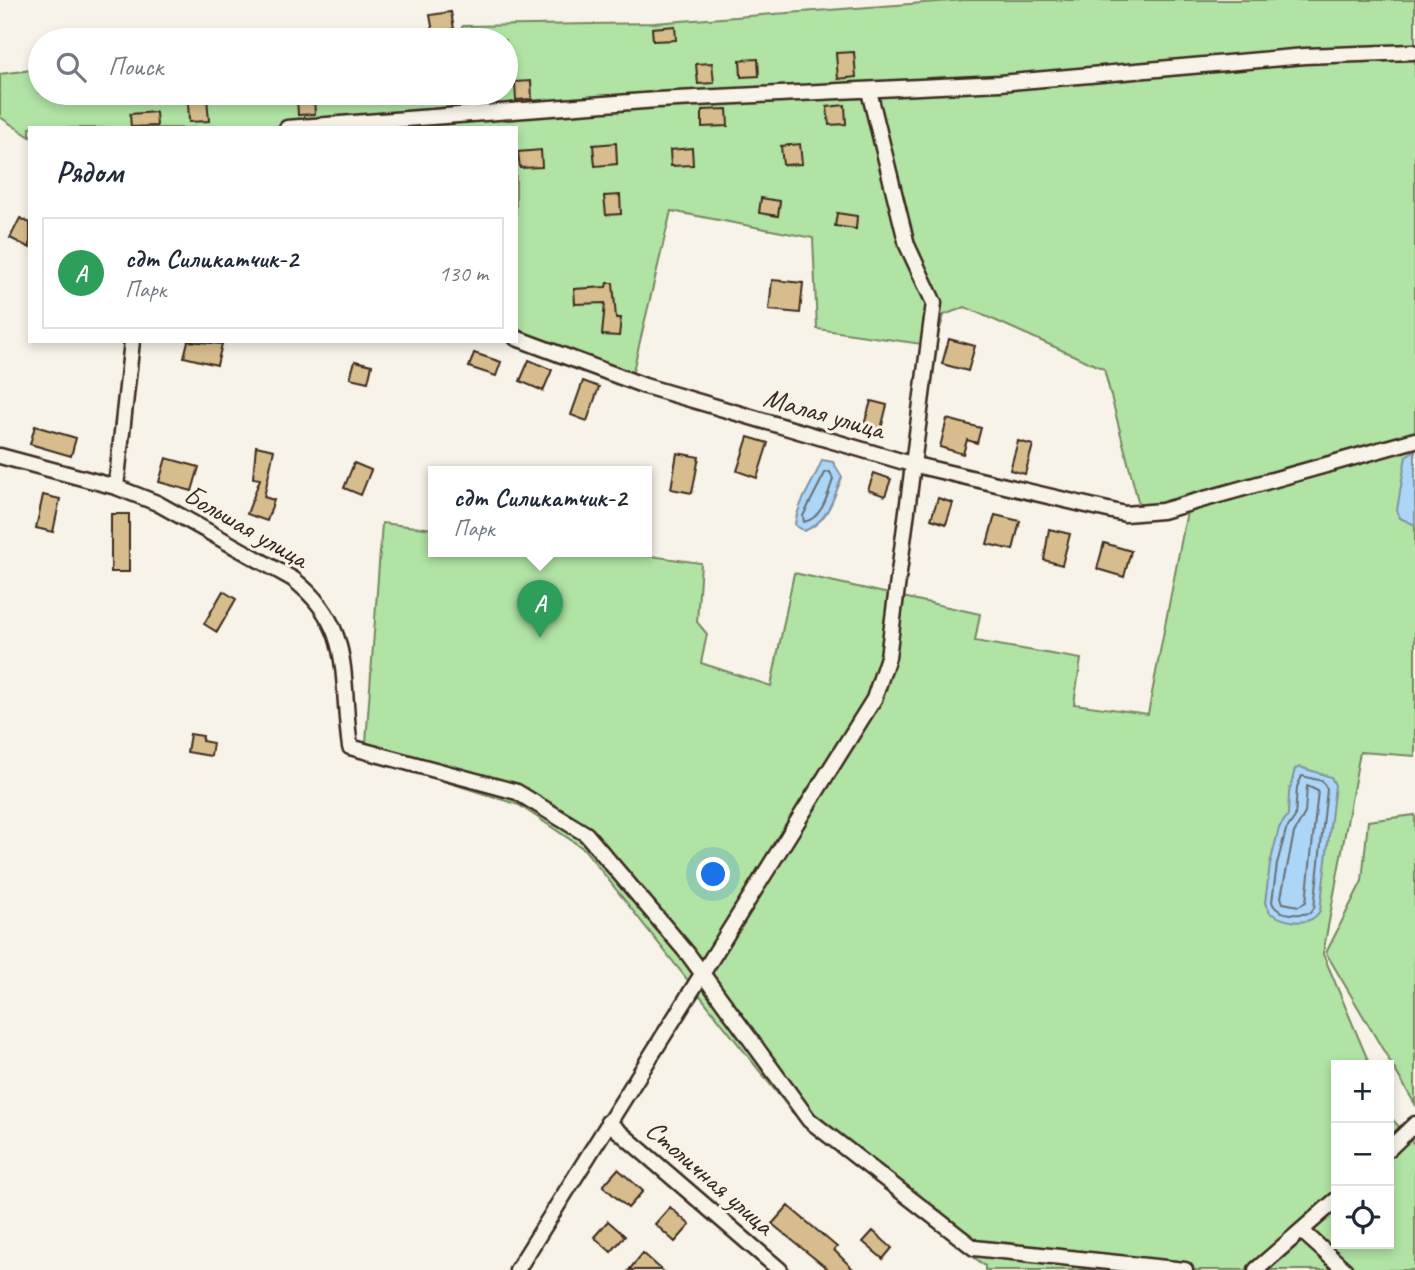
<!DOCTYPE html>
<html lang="ru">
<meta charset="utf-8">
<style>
body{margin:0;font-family:Caveat,sans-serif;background:#f2f2f3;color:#1f2937}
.controls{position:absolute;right:21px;bottom:21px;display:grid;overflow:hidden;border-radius:0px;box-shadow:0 4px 10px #0003}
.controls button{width:63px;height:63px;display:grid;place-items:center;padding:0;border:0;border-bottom:2px solid #e0e1e3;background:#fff;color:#1f2937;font:35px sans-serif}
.you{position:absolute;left:714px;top:875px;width:24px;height:24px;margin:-18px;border:5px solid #fff;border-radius:50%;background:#1a73e8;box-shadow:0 0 0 10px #1a73e833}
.badge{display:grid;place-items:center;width:46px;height:46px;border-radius:50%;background:#b45309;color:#fff;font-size:23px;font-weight:700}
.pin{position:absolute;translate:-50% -58px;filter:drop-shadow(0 2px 4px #0008)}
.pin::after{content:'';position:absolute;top:37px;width:24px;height:21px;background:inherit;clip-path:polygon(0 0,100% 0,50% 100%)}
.popup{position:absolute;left:428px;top:466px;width:224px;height:91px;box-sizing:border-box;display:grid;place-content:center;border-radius:0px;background:#fff;filter:drop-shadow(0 2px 5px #0005);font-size:23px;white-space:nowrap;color:#747a83}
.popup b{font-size:26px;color:#1f2937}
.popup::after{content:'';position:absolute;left:50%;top:100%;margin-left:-14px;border:14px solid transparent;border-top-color:#fff}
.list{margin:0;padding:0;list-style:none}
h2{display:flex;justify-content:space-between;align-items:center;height:91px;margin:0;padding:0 28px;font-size:30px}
h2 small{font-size:23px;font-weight:400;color:#747a83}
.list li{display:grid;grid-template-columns:46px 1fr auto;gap:21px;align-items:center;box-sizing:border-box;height:112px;margin:0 14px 14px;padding:0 14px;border:2px solid #e0e1e3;border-radius:0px}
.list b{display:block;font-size:26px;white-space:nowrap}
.list p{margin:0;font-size:23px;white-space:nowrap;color:#747a83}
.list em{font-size:23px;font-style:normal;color:#747a83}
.icon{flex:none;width:38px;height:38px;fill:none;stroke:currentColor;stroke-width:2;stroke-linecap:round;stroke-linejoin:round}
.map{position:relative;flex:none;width:1415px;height:1270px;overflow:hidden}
.search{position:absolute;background:#fff;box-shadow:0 4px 10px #0003;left:28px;top:28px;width:490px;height:77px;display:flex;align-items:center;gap:18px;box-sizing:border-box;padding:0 24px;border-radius:38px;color:#747a83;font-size:26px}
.panel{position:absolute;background:#fff;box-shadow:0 4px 10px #0003;left:28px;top:126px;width:490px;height:217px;border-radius:0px}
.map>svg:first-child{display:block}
.green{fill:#b0e3a4;stroke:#768661;stroke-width:2}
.water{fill:#acd6f7;stroke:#7f91a0;stroke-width:2}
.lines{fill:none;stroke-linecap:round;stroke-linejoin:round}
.shore{stroke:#686f75;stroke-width:2}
.building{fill:#d7bd8d;stroke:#3b2a1e;stroke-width:2}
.minor-casing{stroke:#3b2a1e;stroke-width:19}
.minor{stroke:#f7f3e8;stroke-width:14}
.labels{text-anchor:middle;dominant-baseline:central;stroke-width:6;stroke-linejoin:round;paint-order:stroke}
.street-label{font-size:28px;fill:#3b2a1e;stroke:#f7f3e8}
</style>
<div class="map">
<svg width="1415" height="1270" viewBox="0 0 1415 1270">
<rect width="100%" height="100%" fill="#f7f3e8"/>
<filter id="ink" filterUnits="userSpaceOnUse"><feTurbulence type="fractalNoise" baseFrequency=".0143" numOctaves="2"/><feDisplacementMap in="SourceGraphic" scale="14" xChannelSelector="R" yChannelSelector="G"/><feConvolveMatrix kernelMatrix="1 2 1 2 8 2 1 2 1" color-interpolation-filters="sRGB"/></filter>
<g filter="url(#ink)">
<path class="green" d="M964,0H1415V756L1360,752L1323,954L1370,1065H1336V1244H1389V1110L1393,1120L1415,1145V1270H985V1266L792,1112L584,849L519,805L365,756L382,523L433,529V552H622L701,563L697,622L707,634L701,663L771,686L794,573L980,614L975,641L1081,659L1074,704L1148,714L1188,506L1139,505L1104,369L965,307L944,315L935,346L817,329L813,238L671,211L632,375L516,331V128H30V137L0,117V74L40,69V93H506V40H453L463,26L654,23Z
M1415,815V1104L1326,953L1362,881L1368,821Z"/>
<path class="water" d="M1415,450V525L1400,518L1397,510L1406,456Z
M822,460L833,462L842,477C833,499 828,522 804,531L795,525C796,506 815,480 822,460Z
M1300,767L1331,777L1335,785L1320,911C1310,928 1285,922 1270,913L1265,903L1270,864L1279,828L1288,815L1289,793L1295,769Z"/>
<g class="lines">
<path class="shore" d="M830,472L833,479C828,494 822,519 804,522L803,516L825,473Z
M1302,776L1322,781L1327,789L1314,908L1310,913C1297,915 1277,916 1272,902L1277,864L1286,830L1295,817L1297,787Z
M1307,786L1318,791L1306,902L1299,906L1283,903L1281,897L1294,833L1305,813Z"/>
</g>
<path class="building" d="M451,12L454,29L433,32L430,15Z
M675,26L676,40L653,41L652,28Z
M854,52L856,77L838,79L836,53Z
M758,59L759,76L741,77L740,60Z
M712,63L714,83L698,84L696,64Z
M531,81L532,99L516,100L515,82Z
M314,97L315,114L298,115L297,98Z
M207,98L209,121L189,122L188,100Z
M845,105L846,124L829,125L827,107Z
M727,109L728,126L702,127V110Z
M156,112L157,126L131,127L130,114Z
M616,143L617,164L595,166L593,145Z
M800,144L802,164L783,165L781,146Z
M692,148L693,165L671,166L670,150Z
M541,150L542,167L520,168L518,152Z
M620,195L621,214L606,215L604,196Z
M761,198L780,201L778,216L759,213Z
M837,213L857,216L856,229L835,226Z
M20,218L30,223V248L10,238Z
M772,280L803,283L800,313L769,310Z
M607,283H613L616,318H621L619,336L602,335L605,303L575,304L574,289L606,287Z
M949,339L975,346L968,371L942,364Z
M188,341L222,344L217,365L184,357Z
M474,353L501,362L496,376L469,367Z
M529,360L552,370L543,391L520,381Z
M355,361L372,365L368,382L350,378Z
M583,381L599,387L587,421L571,415Z
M871,401L887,405L881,429L864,425Z
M947,419L981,428L977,443L967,440L963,454L940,447Z
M35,426L76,438L71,456L30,444Z
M748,437L768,443L757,478L737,471Z
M1018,441L1033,445L1025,474L1010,470Z
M256,446L274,450L264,497L274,500L267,521L247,514L260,479L253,478Z
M677,453L699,457L692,493L671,489Z
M166,458L199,467L192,491L159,482Z
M354,463L371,470L361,495L344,488Z
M874,473L891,479L885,496L868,490Z
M43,495L60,499L53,532L36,528Z
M938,498L953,503L946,524L931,519Z
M111,514H129V572H111Z
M995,515L1020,521L1013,550L987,544Z
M1049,529L1070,534L1062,565L1044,560Z
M1104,543L1131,551L1124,577L1097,569Z
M223,591L236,599L217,632L204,624Z
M190,734L203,736L202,741L213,743L211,756L187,752Z
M618,1169L643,1191L628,1208L603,1186Z
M788,1206L837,1247L834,1250L854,1270H829L772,1224Z
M670,1207L690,1225L675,1242L655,1224Z
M608,1221L625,1236L611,1252L594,1237Z
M873,1231L892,1248L883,1259L863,1242Z
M643,1253L662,1270H629Z"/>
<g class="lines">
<defs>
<path id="minor" d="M287,128L657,100L1000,83L1305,56L1413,52
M516,338L645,386L911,464L1125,514L1162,511L1415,440
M0,456L116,487L157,503L293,579C355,627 340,677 350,747L517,792L586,834L688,954L809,1120L974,1248L1185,1270
M116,487L132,341
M608,1122L780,1270
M1389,1149L1415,1124
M1303,1232L1345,1270
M517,1270L874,699L888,657L934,303L907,245L869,91
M1256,1270L1336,1200"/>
</defs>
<use href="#minor" class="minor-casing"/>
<use href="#minor" class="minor"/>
</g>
</g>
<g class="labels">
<g class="street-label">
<text transform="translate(824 413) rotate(16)">Малая улица</text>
<text transform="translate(246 526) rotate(30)">Большая улица</text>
<text transform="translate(710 1177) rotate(41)">Столичная улица</text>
</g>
</g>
</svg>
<div class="controls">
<button>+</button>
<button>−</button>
<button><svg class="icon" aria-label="locate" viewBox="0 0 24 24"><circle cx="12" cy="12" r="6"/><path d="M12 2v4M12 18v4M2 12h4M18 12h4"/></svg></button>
</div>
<div class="you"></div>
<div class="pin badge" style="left:540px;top:638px;background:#2e9e5b">A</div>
<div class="popup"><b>сдт Силикатчик-2</b>Парк</div>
<div class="search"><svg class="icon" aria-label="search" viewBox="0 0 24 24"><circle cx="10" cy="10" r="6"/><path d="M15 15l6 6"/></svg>Поиск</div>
<section class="panel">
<h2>Рядом<small></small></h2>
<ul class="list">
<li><span class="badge" style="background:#2e9e5b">A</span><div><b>сдт Силикатчик-2</b><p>Парк</p></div><em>130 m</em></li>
</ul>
</section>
</div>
